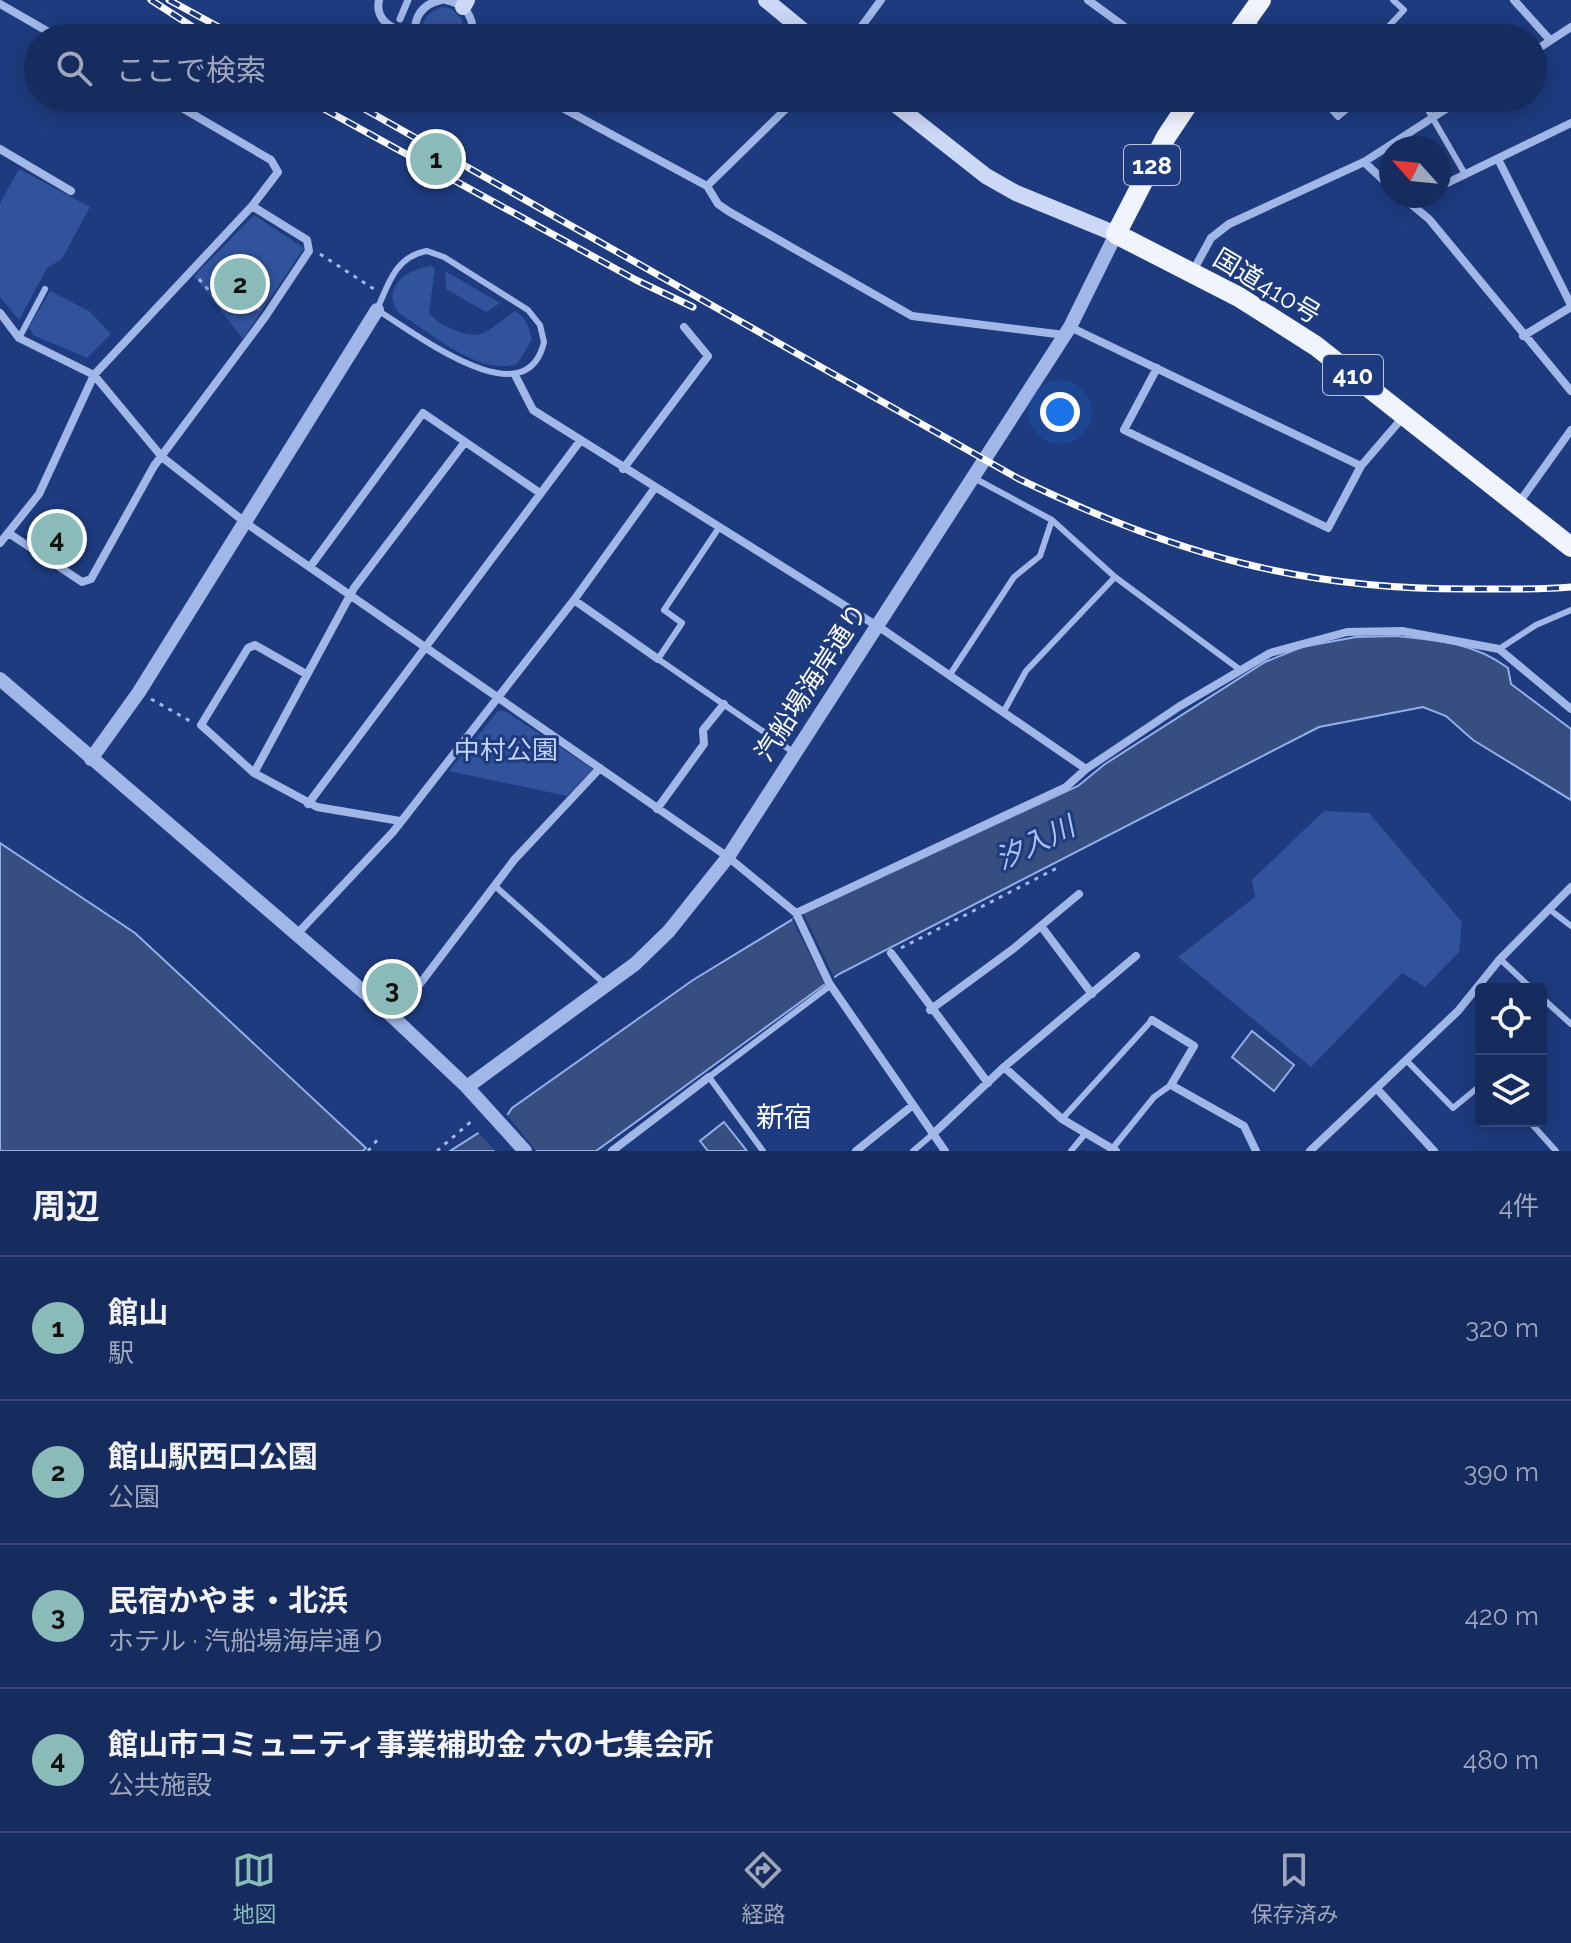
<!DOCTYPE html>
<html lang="ja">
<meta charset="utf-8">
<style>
body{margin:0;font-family:Raleway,"Noto Sans JP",sans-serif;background:#1f3464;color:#f1f3f6}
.controls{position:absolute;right:24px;bottom:24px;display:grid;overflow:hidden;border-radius:8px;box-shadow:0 4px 20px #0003}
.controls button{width:72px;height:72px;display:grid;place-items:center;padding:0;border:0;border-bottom:2px solid #354873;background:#162c5e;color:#f1f3f6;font:40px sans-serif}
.compass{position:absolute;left:1379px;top:136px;width:72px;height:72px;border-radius:50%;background:#162c5e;box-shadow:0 4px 20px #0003;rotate:297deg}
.you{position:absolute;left:1060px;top:412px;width:28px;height:28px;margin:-20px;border:6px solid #fff;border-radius:50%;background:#1a73e8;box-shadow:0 0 0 12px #1a73e833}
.badge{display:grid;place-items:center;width:52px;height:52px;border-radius:50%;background:#8bbbb9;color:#111;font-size:26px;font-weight:700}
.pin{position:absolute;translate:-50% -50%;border:4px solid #fff;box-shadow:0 2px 8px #0006}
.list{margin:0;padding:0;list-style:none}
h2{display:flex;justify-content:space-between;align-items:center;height:104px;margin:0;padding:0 32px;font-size:34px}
h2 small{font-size:26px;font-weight:400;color:#9ea7bc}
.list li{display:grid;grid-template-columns:52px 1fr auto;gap:24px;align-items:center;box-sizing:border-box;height:144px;padding:0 32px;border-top:2px solid #354873}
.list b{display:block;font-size:30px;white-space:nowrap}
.list p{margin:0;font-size:26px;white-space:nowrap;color:#9ea7bc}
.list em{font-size:26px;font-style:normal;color:#9ea7bc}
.icon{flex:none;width:44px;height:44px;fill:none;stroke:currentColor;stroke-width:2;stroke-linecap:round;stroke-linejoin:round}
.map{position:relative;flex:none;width:1571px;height:1151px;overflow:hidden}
.search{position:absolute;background:#162c5e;box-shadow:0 4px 20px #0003;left:24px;right:24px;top:24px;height:88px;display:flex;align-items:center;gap:20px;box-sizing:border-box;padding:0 28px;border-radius:44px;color:#9ea7bc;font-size:30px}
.sheet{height:680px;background:#162c5e}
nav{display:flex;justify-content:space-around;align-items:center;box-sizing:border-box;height:112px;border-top:2px solid #354873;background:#162c5e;font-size:22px;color:#9ea7bc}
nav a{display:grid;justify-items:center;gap:4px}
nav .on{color:#8bbbb9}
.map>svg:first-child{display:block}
.green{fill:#30539c}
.water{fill:#374e80;stroke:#93b0ea;stroke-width:2}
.pier{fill:#1d3b7e}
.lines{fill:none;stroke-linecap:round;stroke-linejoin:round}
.path{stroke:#a0b7e8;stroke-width:3;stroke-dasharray:4 6;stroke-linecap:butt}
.service{stroke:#a0b7e8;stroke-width:6}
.pedestrian{stroke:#a0b7e8;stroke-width:7}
.minor{stroke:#a0b7e8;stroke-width:8}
.tertiary{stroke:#a0b7e8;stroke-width:14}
.secondary{stroke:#cbd8f6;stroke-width:16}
.trunk{stroke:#f0f4fe;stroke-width:20}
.rail-casing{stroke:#fff;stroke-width:7}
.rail{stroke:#1d3b7e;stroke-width:4;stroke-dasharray:12;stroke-linecap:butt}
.labels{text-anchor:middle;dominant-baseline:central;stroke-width:6;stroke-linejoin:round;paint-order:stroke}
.shield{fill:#1d3b7e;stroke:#bbc4d8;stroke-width:2}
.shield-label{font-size:24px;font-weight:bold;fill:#fff}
.street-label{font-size:26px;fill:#fff;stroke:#1d3b7e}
.park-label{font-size:26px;fill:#c4d4f6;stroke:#1d3b7e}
.water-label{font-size:28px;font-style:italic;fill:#abc2f0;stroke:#1d3b7e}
.neighbourhood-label{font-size:28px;fill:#fff;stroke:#1d3b7e}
</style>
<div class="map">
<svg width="1571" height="1151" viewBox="0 0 1571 1151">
<rect width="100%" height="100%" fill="#1d3b7e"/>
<path class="green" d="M443,7L452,9L462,19V38H424C419,22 427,11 443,7Z
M19,169L90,207L62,259L47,268L19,320L0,297V203Z
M254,215L304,248L243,339L194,276Z
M431,266L435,268L429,313C435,321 441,323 450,328C483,344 488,329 515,311C527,318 529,328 532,340L517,364C478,376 433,334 400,314C379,289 406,269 431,266Z
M445,271L500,303L486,312L446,289Z
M50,291L89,311L111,334L87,358L33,335L29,327Z
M498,711H505L593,769L567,796L449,771Z
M1324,811L1369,813L1462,922L1459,952L1425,987L1402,973L1311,1067L1178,957L1255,897L1252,880Z"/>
<path class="water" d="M1397,636C1439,640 1474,643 1508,668L1511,684L1571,729V800L1473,740L1446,716L1423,707L1319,727L839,974L596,1151H450L508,1114L512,1108L693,980L803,913L1078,786L1105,764L1265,662L1302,647L1356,637Z
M0,843L135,933L366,1148L363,1151H0Z
M1252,1031L1294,1065L1274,1091L1232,1057Z
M724,1122L747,1151H708L700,1141Z"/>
<path class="pier" d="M803,913L835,979L825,985L792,919Z
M505,1112L536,1151H495L476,1130Z"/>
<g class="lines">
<path class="path" d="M320,254L377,291
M199,279L213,295L241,297L259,309
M151,699L190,721
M901,948L1061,866
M368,1151L378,1139
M437,1151L474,1119"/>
<path class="service" d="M1251,21L1268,38
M1386,38V29L1404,10L1393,0
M1321,98L1338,117L1360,98
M1421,98L1465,174
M427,251L444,257L528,310L540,325L544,342C526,421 413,331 377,310C388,284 396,256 427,251Z
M19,338L45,289
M974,478L1052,520L1115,577L1239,669
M718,529L664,610L682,623L658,659L793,752
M1499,649L1536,625L1571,610
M949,676L1014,577L1040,556L1052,520
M1003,713L1026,671L1115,577
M495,886L606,985
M1549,909L1571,926
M1500,959L1532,989
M1541,997L1571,1024
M1407,1061L1453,1108L1481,1085
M1062,1119L1152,1020
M1529,1121L1556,1151
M1112,1149L1154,1097L1171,1085
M763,1151L709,1077L831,985
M913,1151L933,1134
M1071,1151L1085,1134"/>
<path class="pedestrian" d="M400,19L408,0"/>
<path class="minor" d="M379,0C374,23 396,29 414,38
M446,0C466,4 475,18 472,38
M1088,0L1140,38
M1514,0L1550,40
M0,4L59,38
M416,38C412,18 422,4 441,0
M853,38L881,0
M1533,52L1571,27
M544,98L707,186L718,204L728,211L912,316L1065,335
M0,149L71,191
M1498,159L1571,305
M1364,162L1391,187
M707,186L797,98
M1439,187L1571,123
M1401,196L1429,219L1571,391
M1409,203L1422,196
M1193,271L1211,238L1229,224L1364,162L1463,98
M0,313L19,338L94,375L162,457L246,523L728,857L796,913L829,983L945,1151
M1070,327L1361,466
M1523,336L1571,307
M1157,368L1124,430L1328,528L1361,466L1404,416
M515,375L533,410L885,631L1086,769L1180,706L1270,653L1347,632L1402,631L1499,649L1571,709
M623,469L708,356L684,327
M1518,504L1571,430
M10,534L82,582L91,579L154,466L265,317L309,251L307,240L252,206
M0,543L39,494L94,375L252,206L278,172L271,160L165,98
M310,567L423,413L540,493
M574,600L658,659
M254,773L201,725L248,648L255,645L306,674
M308,804L580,441
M657,809L704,744L703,730L724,704
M400,821L317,807L254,773L354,588L465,442
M796,913L1066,787L1086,769
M1041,926L1092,994
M297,934L393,832L574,600L654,489
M891,953L988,1083
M930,1010L1013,949L1079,894
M394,1018L514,860L600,768
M1152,1020L1194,1046L1171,1085L1244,1126L1256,1151
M1004,1067L1062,1119L1116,1151
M1378,1090L1434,1151
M933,1134L1004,1067L1136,956
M612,1151L709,1077
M856,1151L913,1105
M1310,1151L1458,1011L1500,959L1571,887"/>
<path class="tertiary" d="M0,679L394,1018L467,1087L525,1151
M91,759L139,692L377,310
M467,1087L635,964L669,931L728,857L1070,327L1116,234"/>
<path class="secondary" d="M766,0L812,38
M463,7L467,0
M887,98L986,176L1016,193L1116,234"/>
<path class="trunk" d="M1234,38L1261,0
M1192,98L1166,137L1116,234L1239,297L1316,346L1571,547"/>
<defs>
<path id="rail" d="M151,0L210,38
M169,0L239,38
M304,98L636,280L693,307
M345,98L1019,479C1176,555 1304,591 1480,589C1510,589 1541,590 1571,587"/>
</defs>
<use href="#rail" class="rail-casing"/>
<use href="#rail" class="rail"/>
</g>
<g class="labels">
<g class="shield">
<rect x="1124" y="145" width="56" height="40" rx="6"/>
<rect x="1323" y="355" width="60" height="40" rx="6"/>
</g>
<g class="shield-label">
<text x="1152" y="165">128</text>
<text x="1353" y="375">410</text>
</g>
<g class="street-label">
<text transform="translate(1267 286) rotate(31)">国道410号</text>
<text transform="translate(811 682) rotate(-57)">汽船場海岸通り</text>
</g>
<g class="park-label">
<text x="506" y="750">中村公園</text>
</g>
<g class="water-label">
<text transform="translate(1035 843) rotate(-26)">汐入川</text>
</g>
<g class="neighbourhood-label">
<text x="784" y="1117">新宿</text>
</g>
</g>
</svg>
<div class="controls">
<button><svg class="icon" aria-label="locate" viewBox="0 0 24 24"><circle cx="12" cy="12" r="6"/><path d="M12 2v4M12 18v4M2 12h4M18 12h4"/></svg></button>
<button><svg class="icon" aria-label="layers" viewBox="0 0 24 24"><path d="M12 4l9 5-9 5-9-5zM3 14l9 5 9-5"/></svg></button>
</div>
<svg class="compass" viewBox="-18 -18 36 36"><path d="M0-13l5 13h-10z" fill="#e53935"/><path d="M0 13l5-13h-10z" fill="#9ea7bc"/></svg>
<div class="you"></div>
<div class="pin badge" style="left:436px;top:159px">1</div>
<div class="pin badge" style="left:240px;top:284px">2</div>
<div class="pin badge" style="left:392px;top:989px">3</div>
<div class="pin badge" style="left:57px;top:539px">4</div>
<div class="search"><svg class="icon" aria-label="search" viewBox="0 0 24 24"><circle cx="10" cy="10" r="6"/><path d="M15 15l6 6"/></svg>ここで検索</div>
</div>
<section class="sheet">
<h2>周辺<small>4件</small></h2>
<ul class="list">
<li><span class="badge">1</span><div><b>館山</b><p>駅</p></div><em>320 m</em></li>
<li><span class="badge">2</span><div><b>館山駅西口公園</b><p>公園</p></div><em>390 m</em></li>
<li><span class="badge">3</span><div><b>民宿かやま・北浜</b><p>ホテル · 汽船場海岸通り</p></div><em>420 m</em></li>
<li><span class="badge">4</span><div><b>館山市コミュニティ事業補助金 六の七集会所</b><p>公共施設</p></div><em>480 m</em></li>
</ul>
</section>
<nav>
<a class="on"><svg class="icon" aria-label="map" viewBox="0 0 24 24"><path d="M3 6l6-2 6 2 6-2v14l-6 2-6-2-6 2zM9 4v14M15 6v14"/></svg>地図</a>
<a><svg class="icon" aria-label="directions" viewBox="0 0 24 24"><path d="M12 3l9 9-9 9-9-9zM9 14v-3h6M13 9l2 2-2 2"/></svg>経路</a>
<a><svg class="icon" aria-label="saved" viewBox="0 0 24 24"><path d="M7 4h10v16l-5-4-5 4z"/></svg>保存済み</a>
</nav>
